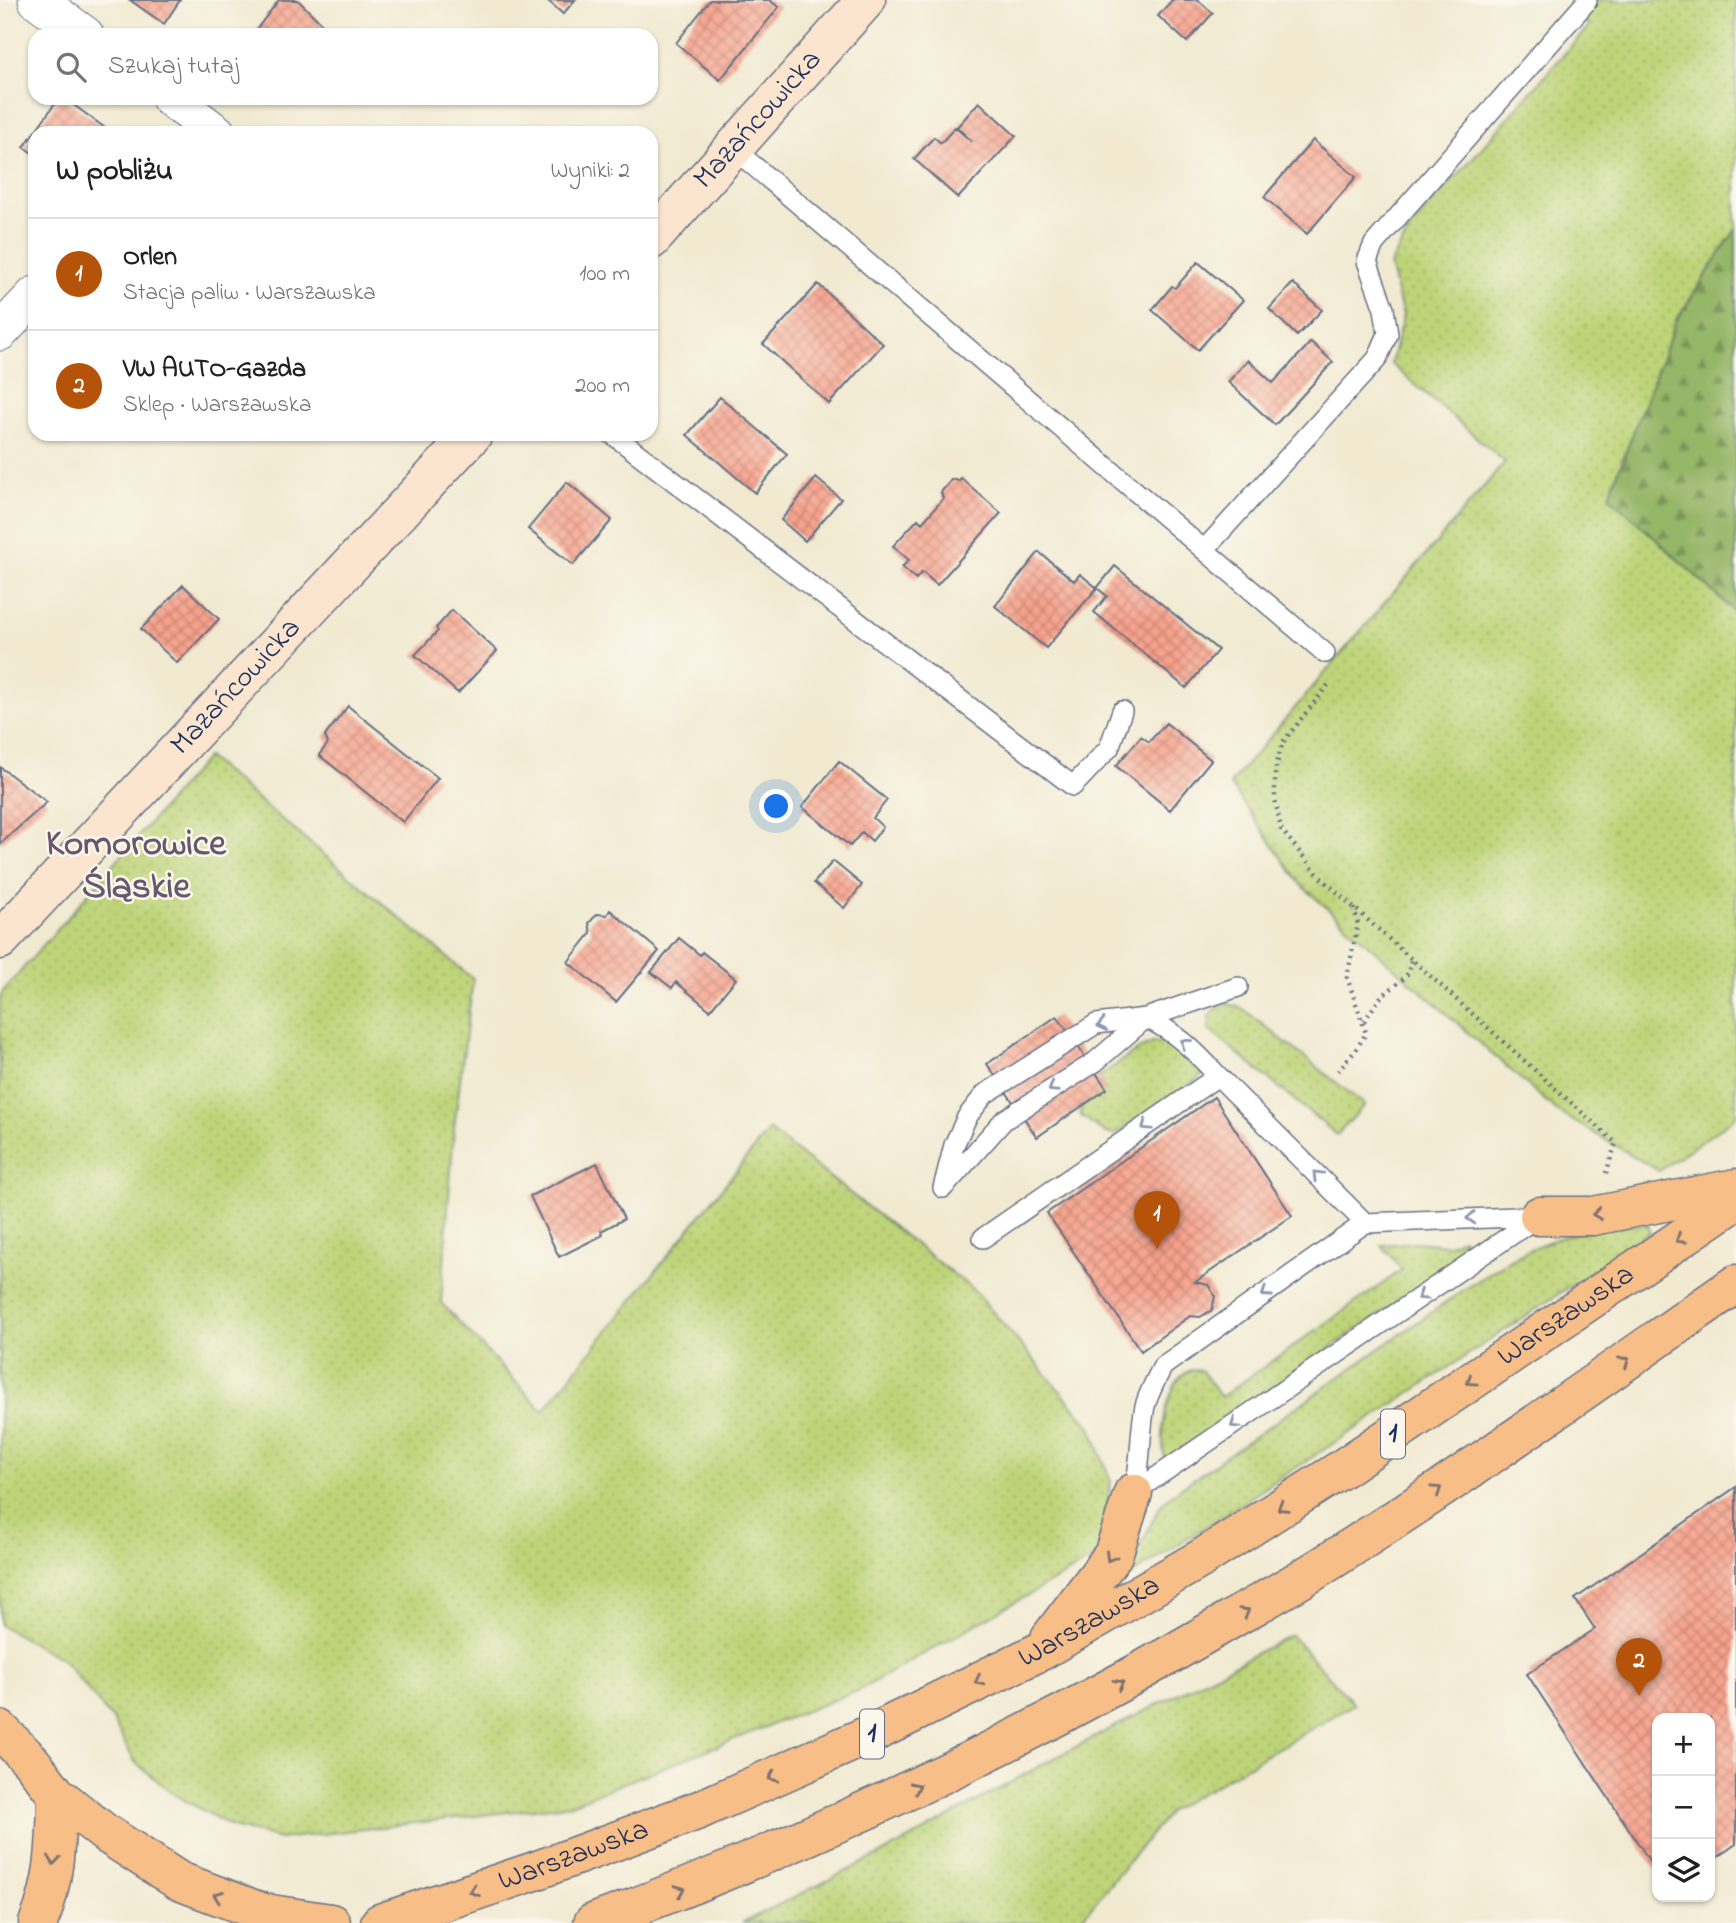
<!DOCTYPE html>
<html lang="pl">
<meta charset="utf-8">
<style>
body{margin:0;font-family:"Indie Flower",sans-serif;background:#f2f2f2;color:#202124}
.controls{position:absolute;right:21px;bottom:21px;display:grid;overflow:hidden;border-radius:14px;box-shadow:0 2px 5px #0004}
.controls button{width:63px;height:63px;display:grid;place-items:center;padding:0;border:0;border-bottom:2px solid #e0e0e0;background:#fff;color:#202124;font:35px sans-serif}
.you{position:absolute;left:777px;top:807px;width:24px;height:24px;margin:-18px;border:5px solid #fff;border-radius:50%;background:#1a73e8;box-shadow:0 0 0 10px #1a73e833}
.badge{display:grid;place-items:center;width:46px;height:46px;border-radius:50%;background:#b45309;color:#fff;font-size:23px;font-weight:700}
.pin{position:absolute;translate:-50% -58px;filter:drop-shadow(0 2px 4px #0008)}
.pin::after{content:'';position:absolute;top:37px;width:24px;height:21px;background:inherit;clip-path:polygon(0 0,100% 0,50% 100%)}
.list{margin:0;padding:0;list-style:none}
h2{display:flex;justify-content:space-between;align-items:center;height:91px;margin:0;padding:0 28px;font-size:30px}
h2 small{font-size:23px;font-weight:400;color:#757577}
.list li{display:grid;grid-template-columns:46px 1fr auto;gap:21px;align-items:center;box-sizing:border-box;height:112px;padding:0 28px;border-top:2px solid #e0e0e0}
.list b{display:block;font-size:26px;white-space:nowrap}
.list p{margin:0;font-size:23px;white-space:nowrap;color:#757577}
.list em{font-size:23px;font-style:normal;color:#757577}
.icon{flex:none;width:38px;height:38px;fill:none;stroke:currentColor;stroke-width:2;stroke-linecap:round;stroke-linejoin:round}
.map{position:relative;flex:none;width:1736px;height:1923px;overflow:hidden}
.search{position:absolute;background:#fff;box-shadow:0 2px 5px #0004;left:28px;top:28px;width:630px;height:77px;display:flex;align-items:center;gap:18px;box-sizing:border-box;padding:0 24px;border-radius:21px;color:#757577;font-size:26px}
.panel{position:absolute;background:#fff;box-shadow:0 2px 5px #0004;left:28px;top:126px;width:630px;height:315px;border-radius:21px}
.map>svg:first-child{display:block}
.green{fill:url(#green-dots);stroke:#6c826b;stroke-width:2}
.forest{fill:url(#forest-firs);stroke:#587263;stroke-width:2}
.building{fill:url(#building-cross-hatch)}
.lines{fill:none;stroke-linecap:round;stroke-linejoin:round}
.lane-casing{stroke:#667086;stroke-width:22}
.street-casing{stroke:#667086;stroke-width:39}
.secondary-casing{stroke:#667086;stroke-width:41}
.primary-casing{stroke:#667086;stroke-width:41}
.path{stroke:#667086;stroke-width:4.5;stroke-dasharray:2 5;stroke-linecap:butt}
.lane{stroke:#fff;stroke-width:19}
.street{stroke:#fff;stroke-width:37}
.secondary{stroke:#fce5cf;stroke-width:38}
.primary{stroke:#f7be88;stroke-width:38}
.oneway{stroke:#8d97ae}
.oneway2{stroke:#7e6f71}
.labels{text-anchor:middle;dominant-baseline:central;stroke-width:5;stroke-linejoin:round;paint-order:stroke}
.shield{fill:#fbf7ec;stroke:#5e6b89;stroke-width:2}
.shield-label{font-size:28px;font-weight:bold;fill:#1b2f5e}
.street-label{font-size:30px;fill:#1b2f5e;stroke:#fbf7ec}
.district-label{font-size:37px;font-weight:bold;fill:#68586e;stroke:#fbf7ec}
</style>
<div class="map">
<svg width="1736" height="1923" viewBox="0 0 1736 1923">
<defs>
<pattern id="green-dots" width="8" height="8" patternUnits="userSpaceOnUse" patternTransform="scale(1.75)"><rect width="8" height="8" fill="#bed478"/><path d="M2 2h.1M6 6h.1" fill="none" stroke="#a3b66a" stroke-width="1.8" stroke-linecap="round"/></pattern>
<pattern id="forest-firs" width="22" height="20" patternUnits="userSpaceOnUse" patternTransform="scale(1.75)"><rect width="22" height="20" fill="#96b668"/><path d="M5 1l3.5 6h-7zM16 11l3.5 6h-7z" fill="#7a9459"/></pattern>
<pattern id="building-cross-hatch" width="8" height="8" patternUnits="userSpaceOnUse" patternTransform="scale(1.75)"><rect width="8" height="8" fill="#f8a38c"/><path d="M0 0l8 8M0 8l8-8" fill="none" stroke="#c88576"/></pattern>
</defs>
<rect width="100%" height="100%" fill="#fbf7ec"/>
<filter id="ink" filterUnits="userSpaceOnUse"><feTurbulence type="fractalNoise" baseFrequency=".0143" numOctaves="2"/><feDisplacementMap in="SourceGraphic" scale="14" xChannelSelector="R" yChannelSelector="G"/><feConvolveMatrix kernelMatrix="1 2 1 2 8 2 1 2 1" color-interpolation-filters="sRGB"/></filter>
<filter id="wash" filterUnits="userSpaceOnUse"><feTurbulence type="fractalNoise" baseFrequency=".00686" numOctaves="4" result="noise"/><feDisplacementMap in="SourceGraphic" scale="28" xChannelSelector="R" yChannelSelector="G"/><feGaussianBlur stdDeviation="1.57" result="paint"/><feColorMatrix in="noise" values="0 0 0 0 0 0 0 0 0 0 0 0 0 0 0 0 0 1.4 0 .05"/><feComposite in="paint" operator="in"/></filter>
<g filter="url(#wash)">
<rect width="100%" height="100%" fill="#f1ead1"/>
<path class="green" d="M1574,0H1736V229L1676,321L1609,496L1736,613V1117L1659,1171L1558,1112L1301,885L1230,784L1505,462L1391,364L1403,316L1390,265L1410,229L1589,26Z
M207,757L473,979L454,1128L441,1303L543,1411L769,1130L975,1291L1091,1427L1111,1482L1098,1556L859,1690L568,1805L280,1839L233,1827L175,1795L135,1762L112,1719L63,1660L0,1625V995Z
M1229,1004L1243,1009L1365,1105L1337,1135L1209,1030V1016L1218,1007Z
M1155,1042L1173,1045L1202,1071L1203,1075L1114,1135L1106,1133L1081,1116L1080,1108L1106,1089L1098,1077L1139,1049Z
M1648,1224L1650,1232C1476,1351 1300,1466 1123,1580L1160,1506L1172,1494L1465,1289C1489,1273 1514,1256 1540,1245C1574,1230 1612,1226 1648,1224Z
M1462,1238L1469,1245L1470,1253L1166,1460C1157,1441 1167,1375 1192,1370C1196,1370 1199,1371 1202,1371L1221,1397L1402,1270L1382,1245L1415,1242L1448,1245Z
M1291,1635L1354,1704L1170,1811L1078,1923H742L897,1846L1047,1762Z"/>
<path class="forest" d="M1736,229V613L1609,496L1676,321Z"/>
<g id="blocks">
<path class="building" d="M130,0H180L164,24Z
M279,0H298L333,35H252Z
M547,0H575L563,14Z
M710,0H769L779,7L720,80L676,43Z
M1172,0H1198L1213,13L1187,42L1158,16Z
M59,98H64L112,133H35V155L24,147Z
M979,102L1016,136L958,198L914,159L934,137L941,143L955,127L972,142L957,127Z
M1313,140L1356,177L1307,234L1264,197Z
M1198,262L1243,300L1198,350L1152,310L1172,286L1175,288Z
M1293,283L1322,310L1297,336L1269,309Z
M818,284L883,344L829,404L763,344Z
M1311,342L1333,362L1275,425L1228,382L1248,360L1273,383Z
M720,397L787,454L755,493L687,435Z
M816,478L841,499L805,541L781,520Z
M961,478L1001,513L937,585L922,572L916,579L902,567L909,560L893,546L918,519L922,523L943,499L941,492L952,479L959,481Z
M567,482L612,520L573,565L528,529Z
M1039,552L1074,581L1080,574L1097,588L1046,648L995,606Z
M1115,566L1218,650L1186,688L1094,612L1107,596L1097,588Z
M183,585L219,619L177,663L141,629Z
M452,610L497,651L458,693L415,655L438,631L436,628Z
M348,706L438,778L403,822L319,755L328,743L325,736Z
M1166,723L1211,760L1170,810L1116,766L1141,736L1149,742Z
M839,761L887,800L873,818L883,827L872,841L862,832L850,846L802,807Z
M0,767L47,802L0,844Z
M833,861L862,885L844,908L814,883Z
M610,910L659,951L616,1002L568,962L591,933L589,923L597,914L607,915Z
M679,938L700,955L702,952L736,979L710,1010L676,982L672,988L651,972Z
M1057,1016L1107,1089L1037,1137L987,1064Z
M1214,1097L1292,1216L1195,1282L1208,1285L1215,1296L1212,1310L1200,1317L1190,1316L1141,1351L1047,1213Z
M597,1163L624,1219L601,1231L603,1235L559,1257L530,1196Z
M1736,1487V1844L1710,1862V1718H1657V1872L1527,1674L1595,1629L1575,1599Z"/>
</g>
</g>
<g filter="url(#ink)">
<use href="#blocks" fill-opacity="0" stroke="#667086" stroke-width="2"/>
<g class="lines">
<defs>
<path id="lane" d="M734,149L1325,653
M612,434L1073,786L1109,748L1122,711
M1204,550L1377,359L1388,334L1384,309L1367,261L1374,244L1587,1
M946,1185L1004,1120L1095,1062L1146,1018C1176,1032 1196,1052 1218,1076
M943,1188L954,1145L967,1117L985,1094L1096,1024L1146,1018L1238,987
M983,1238L1218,1076L1365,1223
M1133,1493C1142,1465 1139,1435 1145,1406C1149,1392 1156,1379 1163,1366L1365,1223L1539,1216
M1133,1493L1539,1216"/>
<path id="street" d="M37,0L85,35
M170,98L217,133
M0,332L35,295"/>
<g id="secondary">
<path id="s1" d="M651,240L866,0"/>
<path id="s2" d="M0,940L473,434"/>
</g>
<g id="primary">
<path d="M1539,1216H1593L1736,1188"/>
<path d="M1050,1638L1113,1555L1133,1493"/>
<path d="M0,1730L30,1760L57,1795L105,1833L179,1881L264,1913L331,1923"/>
<path d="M38,1923C56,1881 56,1840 57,1795"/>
<path id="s3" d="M380,1923L535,1871L699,1810L875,1732L1041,1651L1202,1558L1343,1468L1736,1201"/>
<path d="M593,1923C814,1841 1027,1740 1230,1620C1263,1601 1296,1583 1327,1563C1466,1475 1601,1378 1736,1284"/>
</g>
</defs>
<use href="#lane" class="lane-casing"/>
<use href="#street" class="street-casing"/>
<use href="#secondary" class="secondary-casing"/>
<use href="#primary" class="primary-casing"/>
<path class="path" d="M1328,685L1283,742L1275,770V799L1281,829L1320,877L1616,1143L1606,1173
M1364,1021L1380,998L1403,979L1410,971L1411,958
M1338,1071L1356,1050L1366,1033L1347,977L1358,924L1354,908"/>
<use href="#lane" class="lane"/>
<use href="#street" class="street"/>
<use href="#secondary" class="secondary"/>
<use href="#primary" class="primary"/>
</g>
<defs><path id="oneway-chevron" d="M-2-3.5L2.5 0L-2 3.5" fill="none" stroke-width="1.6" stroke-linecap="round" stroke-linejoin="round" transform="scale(1.75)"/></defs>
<g class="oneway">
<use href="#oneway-chevron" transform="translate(1102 1025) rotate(167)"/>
<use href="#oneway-chevron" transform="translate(1185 1043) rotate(-140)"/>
<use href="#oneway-chevron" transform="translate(1053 1088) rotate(148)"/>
<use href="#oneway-chevron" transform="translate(1146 1126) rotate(146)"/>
<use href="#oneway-chevron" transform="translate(1317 1175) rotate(-135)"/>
<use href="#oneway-chevron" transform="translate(1471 1218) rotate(177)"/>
<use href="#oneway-chevron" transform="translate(1266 1293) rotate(145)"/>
<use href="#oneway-chevron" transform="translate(1422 1296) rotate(146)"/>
<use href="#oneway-chevron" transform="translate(1235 1424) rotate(146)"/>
</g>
<g class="oneway2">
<use href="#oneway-chevron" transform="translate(1597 1214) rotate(173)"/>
<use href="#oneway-chevron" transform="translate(1680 1239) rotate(146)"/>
<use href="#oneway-chevron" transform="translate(1625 1361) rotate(-35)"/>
<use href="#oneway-chevron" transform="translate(1471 1381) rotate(146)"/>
<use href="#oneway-chevron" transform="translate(1437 1490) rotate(-34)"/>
<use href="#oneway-chevron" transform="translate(1282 1507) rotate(148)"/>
<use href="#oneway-chevron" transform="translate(1110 1557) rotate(120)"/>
<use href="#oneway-chevron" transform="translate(1245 1612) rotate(-31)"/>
<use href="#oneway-chevron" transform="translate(979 1681) rotate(154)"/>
<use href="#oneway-chevron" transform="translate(1119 1684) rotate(-29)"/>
<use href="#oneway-chevron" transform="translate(773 1777) rotate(156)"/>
<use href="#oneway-chevron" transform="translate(916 1787) rotate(-26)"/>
<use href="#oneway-chevron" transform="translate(54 1860) rotate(96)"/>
<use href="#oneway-chevron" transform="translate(680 1890) rotate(-21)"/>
<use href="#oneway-chevron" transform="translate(474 1891) rotate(161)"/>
<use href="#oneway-chevron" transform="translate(218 1896) rotate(-160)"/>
</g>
</g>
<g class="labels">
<g class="shield">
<rect x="1381" y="1409.5" width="24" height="49" rx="5"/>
<rect x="860" y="1709.5" width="24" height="49" rx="5"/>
</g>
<g class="shield-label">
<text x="1393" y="1434">1</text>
<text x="872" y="1734">1</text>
</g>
<g class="street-label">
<text stroke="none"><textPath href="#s1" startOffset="161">Mazańcowicka</textPath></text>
<text stroke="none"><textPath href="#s2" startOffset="346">Mazańcowicka</textPath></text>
<text stroke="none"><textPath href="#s3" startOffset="1339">Warszawska</textPath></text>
<text stroke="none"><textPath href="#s3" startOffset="772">Warszawska</textPath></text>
<text stroke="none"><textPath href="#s3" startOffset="205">Warszawska</textPath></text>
</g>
<g class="district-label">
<text x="136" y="845">Komorowice<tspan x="136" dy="43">Śląskie</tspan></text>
</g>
</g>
</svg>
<div class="controls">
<button>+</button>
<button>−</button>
<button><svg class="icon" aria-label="layers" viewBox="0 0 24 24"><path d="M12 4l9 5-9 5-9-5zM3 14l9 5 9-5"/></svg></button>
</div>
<div class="you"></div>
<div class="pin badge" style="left:1157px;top:1249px">1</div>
<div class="pin badge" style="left:1639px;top:1696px">2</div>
<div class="search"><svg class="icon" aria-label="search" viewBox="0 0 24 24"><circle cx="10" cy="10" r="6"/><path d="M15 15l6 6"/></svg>Szukaj tutaj</div>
<section class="panel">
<h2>W pobliżu<small>Wyniki: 2</small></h2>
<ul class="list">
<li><span class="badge">1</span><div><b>Orlen</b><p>Stacja paliw · Warszawska</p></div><em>100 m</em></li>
<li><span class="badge">2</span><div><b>VW AUTO-Gazda</b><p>Sklep · Warszawska</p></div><em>200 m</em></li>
</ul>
</section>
</div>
